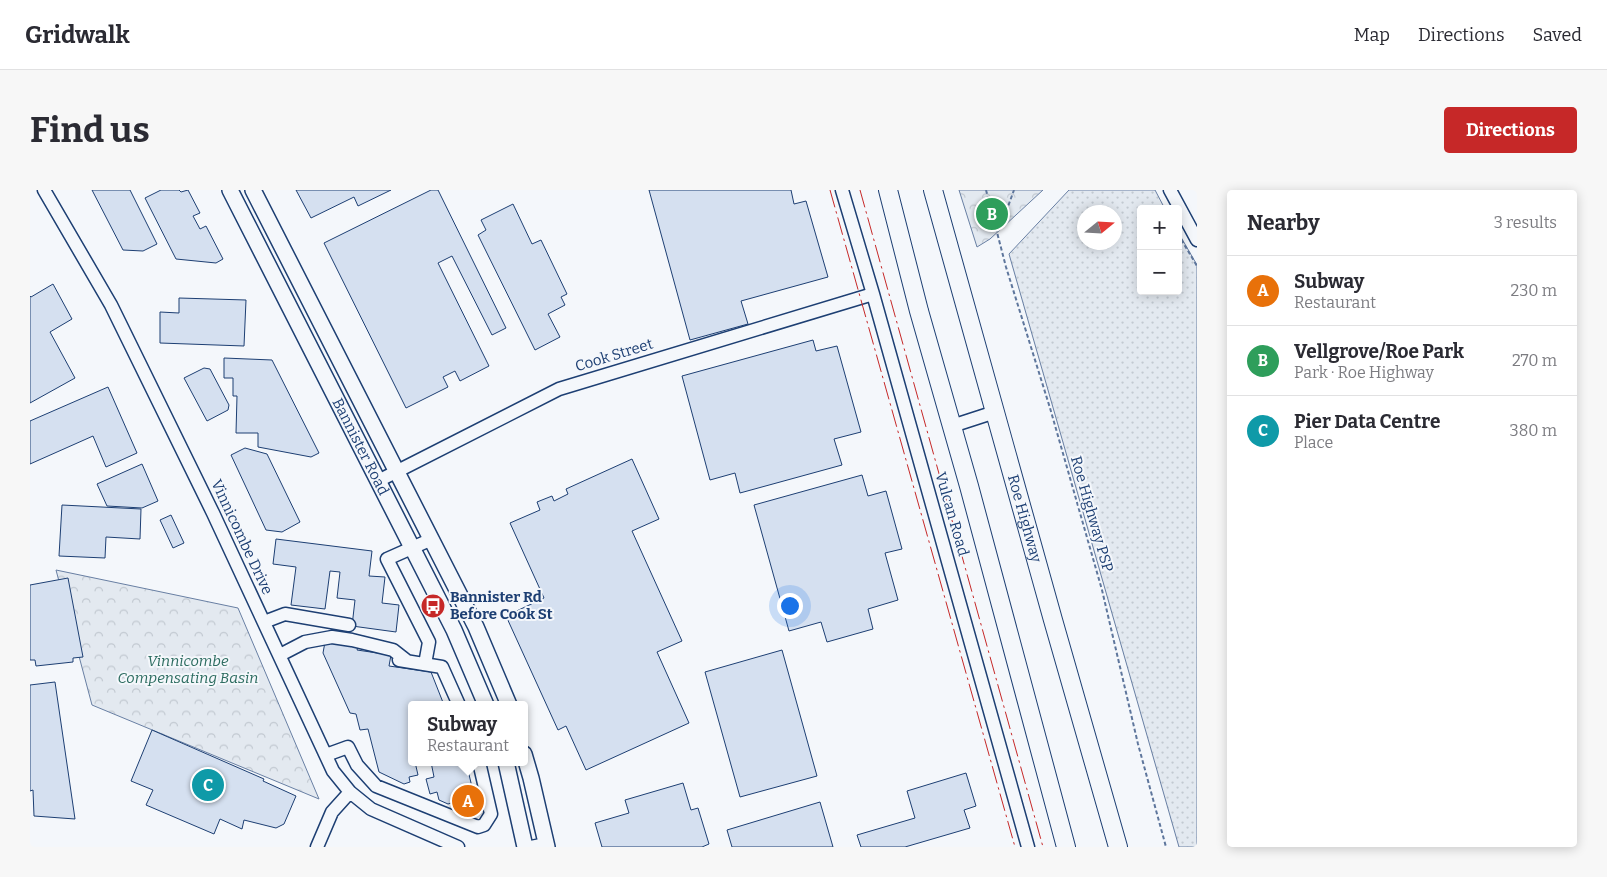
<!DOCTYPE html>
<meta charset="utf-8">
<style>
body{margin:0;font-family:Bitter,serif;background:#f7f7f7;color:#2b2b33}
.controls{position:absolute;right:15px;top:15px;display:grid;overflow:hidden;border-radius:5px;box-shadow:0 2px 12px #0003}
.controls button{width:45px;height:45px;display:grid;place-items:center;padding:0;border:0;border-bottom:1px solid #e1e1e2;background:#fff;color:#2b2b33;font:25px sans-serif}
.compass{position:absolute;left:1047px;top:15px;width:45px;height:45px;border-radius:50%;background:#fff;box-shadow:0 2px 12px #0003;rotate:72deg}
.you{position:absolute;left:759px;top:415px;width:18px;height:18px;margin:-12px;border:4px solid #fff;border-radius:50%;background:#1a73e8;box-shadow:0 0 0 8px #1a73e833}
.badge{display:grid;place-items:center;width:32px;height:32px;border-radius:50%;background:#c62828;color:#fff;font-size:16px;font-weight:700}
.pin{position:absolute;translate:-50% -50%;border:2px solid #fff;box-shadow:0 1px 5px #0006}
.popup{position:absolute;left:378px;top:511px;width:120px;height:65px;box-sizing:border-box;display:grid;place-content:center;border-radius:5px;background:#fff;filter:drop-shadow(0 1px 4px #0005);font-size:16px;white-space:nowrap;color:#7c7c81}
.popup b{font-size:19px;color:#2b2b33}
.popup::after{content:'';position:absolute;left:50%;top:100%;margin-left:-10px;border:10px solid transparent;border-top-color:#fff}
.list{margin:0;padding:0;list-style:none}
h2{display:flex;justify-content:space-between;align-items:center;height:65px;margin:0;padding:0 20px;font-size:21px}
h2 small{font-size:16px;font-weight:400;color:#7c7c81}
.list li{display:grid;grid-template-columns:32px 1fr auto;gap:15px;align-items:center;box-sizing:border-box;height:70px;padding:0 20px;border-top:1px solid #e1e1e2}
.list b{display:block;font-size:19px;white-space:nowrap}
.list p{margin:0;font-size:16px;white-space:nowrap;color:#7c7c81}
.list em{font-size:16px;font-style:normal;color:#7c7c81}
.map{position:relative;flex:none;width:1167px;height:657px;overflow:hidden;border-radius:5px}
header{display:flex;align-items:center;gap:30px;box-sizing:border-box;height:70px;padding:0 25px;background:#fff;border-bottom:1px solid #e1e1e2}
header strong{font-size:24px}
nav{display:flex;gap:28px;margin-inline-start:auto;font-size:18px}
.intro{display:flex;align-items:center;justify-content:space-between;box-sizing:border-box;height:120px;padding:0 30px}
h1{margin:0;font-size:35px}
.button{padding:12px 22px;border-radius:5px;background:#c62828;color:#fff;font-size:18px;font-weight:700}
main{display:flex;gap:30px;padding:0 30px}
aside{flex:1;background:#fff;border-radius:5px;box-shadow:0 2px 12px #0003}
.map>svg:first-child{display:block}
.grass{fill:url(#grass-dots);stroke:#687fa3;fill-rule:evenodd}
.park{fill:url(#park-crowns);stroke:#687fa3}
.building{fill:#d5e0f0;stroke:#1d3f73}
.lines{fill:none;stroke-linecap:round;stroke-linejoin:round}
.minor-casing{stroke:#1d3f73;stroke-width:15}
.major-casing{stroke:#1d3f73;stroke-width:18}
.highway-casing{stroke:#1d3f73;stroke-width:20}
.path{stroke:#5e769c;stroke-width:2;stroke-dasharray:4 2.5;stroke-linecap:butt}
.minor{stroke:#f4f7fb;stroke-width:12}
.major{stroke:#f4f7fb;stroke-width:15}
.highway{stroke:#f4f7fb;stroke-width:18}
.power{stroke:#c62828;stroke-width:1;stroke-dasharray:18 4 2.5 4;stroke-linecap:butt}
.labels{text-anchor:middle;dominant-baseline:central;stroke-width:4;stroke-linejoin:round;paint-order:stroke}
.street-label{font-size:15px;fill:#1d3f73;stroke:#f4f7fb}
.poi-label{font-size:15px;font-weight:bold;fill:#1d3f73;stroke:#f4f7fb;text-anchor:start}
.park-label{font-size:15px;font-style:italic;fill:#2c6c60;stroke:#f4f7fb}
</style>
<header>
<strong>Gridwalk</strong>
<nav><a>Map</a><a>Directions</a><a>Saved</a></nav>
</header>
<div class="intro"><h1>Find us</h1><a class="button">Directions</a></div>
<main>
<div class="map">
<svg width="1167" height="657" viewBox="0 0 1167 657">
<defs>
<pattern id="grass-dots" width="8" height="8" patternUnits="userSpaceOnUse" patternTransform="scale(1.25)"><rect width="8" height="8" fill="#e3e9f0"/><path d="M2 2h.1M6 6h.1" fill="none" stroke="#c2c9d1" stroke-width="1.8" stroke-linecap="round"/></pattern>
<pattern id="park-crowns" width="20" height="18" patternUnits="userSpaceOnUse" patternTransform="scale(1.25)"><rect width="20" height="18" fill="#e3e9f0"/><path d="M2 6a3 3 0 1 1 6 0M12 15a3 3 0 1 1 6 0" fill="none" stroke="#c2c9d1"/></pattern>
</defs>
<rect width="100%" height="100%" fill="#f4f7fb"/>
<path class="grass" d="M1039,0H1125L1135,19H1111V101H1148V42L1167,75V657H1149L979,64ZM1054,22H1084V52H1054Z"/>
<path class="park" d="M929,0H1013L960,49L947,57Z
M26,380L208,418L289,609L62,515Z"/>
<path class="building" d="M62,0H100L127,54L113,61L93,60Z
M131,0H149L151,2L158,0L170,23L163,26L170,39L176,36L193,69L186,73L146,69L115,8Z
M266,0H361L328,16L324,7L281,28Z
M401,0H408L476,138L462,145L422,66L408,73L459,176L430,191L425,181L413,187L418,197L376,218L294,53Z
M619,0H761L764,14L776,11L798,87L711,111L718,134L660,150Z
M483,14L502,54L511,50L537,104L531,107L535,115L518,124L530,147L505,160L448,45L456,40L451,30Z
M23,94L42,129L20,142L45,188L0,213V106L1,107Z
M149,108L216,110L214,156L130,153V122L149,123Z
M783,150L786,161L807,156L831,242L804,249L812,275L710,303L705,283L680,290L652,186Z
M194,168L242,170L289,263L281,267L228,257V243H206L207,206H203V188H194Z
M174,178L180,179L199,215L198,220L177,231L154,188Z
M78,197L107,263L76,277L63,246L0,274V231Z
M215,258L237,264L270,332L252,342L236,340L201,265Z
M602,269L629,329L602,341L652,451L627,462L659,533L556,580L536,536L528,540L476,426L514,408L480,333L510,320L507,312L522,306L524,311L538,304L536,299Z
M112,274L128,311L112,318L77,316L67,294Z
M832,285L838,306L856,301L872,359L855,363L868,410L838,419L843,439L797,452L791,432L759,441L724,315Z
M32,315L111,319L110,349L76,347L75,368L29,366Z
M141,325L154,353L143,358L130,330Z
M246,349L342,361L339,386L355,387L352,413L369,415L366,442L322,436L325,410L307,408L310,382L300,381L295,419L261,415L266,377L243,374Z
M38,388L53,467L43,468V472L6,476L5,470H0V395Z
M295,452L328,457L327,460L361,465L359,476L401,482L414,515H382V572H385L388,585L379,587L380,592L374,594L349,582L338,539L330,540L326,524L320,523L293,463Z
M752,460L787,586L710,607L675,482Z
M25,492L45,629L4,626L3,600L0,601V495Z
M122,540L234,589L233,591L266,606L254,634L246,638L214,630L212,639L190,629L184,644L116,615L123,600L101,591Z
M401,572H436L448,622L440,624L426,617L425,612L418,614L409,610L407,602L400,604L396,589L404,587Z
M936,583L946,616L934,620L940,638L875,657H831L827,645L885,628L877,601Z
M653,593L661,620L668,618L679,654L672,657H572L565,633L599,623L595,610Z
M790,612L803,657H702L697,640Z"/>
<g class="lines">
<defs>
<path id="minor" d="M14,0L81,115L183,323L303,581L320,602L341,619L428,657
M812,0L843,104L998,657
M1140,0L1167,50
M922,236L965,222
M348,291L529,199L843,104
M234,432L255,424L319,435
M250,465L275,452L302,447L322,450L363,460L377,471
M369,470L412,477L429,515
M395,474L399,452L357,369L402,349
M296,565L318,557L327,575L346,596L448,637L454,635L461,624L449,572
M287,657L302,622L320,602
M501,657L516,654"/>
<g id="major">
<path id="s1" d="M200,0L424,440L456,515"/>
<path d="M223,0L446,437L479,515"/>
<path d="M494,564L501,588L517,657"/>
<path d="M476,572L495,657"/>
</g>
<g id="highway">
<path d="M858,0L889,121L939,296L1036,657"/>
<path id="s2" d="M903,0L1023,430L1088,657"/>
</g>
</defs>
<use href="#minor" class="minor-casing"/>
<use href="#major" class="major-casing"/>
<use href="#highway" class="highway-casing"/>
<path class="path" d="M956,0L976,77L1020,218L1072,400L1108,554L1136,657
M966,37L972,33L984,0
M1148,44L1167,76"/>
<use href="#minor" class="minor"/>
<use href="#major" class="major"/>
<use href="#highway" class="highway"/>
<path class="power" d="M800,0L985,657
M830,0L1013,657"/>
</g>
<defs>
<symbol id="bus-disc" viewBox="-11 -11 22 22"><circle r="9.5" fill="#c62828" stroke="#f4f7fb"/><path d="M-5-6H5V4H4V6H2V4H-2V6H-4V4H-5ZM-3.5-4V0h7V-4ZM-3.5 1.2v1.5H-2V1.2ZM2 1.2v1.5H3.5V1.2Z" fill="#fff"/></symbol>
</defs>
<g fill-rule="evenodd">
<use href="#bus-disc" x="389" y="402" width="28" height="28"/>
</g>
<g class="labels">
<g class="street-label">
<text transform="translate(584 165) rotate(-17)">Cook Street</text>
<text stroke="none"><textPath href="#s1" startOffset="288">Bannister Road</textPath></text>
<text transform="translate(922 324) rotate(74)">Vulcan Road</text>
<text transform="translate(1062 324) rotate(74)">Roe Highway PSP</text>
<text stroke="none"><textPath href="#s2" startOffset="341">Roe Highway</textPath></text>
<text transform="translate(212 347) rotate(65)">Vinnicombe Drive</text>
</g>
<g class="poi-label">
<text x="420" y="407">Bannister Rd<tspan x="420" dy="17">Before Cook St</tspan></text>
</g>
<g class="park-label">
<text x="158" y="471">Vinnicombe<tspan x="158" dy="17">Compensating Basin</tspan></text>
</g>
</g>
</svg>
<div class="controls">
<button>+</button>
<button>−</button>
</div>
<svg class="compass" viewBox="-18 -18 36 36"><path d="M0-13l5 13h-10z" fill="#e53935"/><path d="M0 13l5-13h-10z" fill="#7c7c81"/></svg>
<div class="you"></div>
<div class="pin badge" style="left:438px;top:611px;background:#e8710a">A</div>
<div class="popup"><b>Subway</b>Restaurant</div>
<div class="pin badge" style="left:962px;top:24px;background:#2e9e5b">B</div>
<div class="pin badge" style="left:178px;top:595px;background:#0f9aa8">C</div>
</div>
<aside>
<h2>Nearby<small>3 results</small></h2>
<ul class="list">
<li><span class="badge" style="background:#e8710a">A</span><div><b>Subway</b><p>Restaurant</p></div><em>230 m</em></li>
<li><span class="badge" style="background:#2e9e5b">B</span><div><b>Vellgrove/Roe Park</b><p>Park · Roe Highway</p></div><em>270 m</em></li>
<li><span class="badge" style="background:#0f9aa8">C</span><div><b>Pier Data Centre</b><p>Place</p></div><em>380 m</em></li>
</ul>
</aside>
</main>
